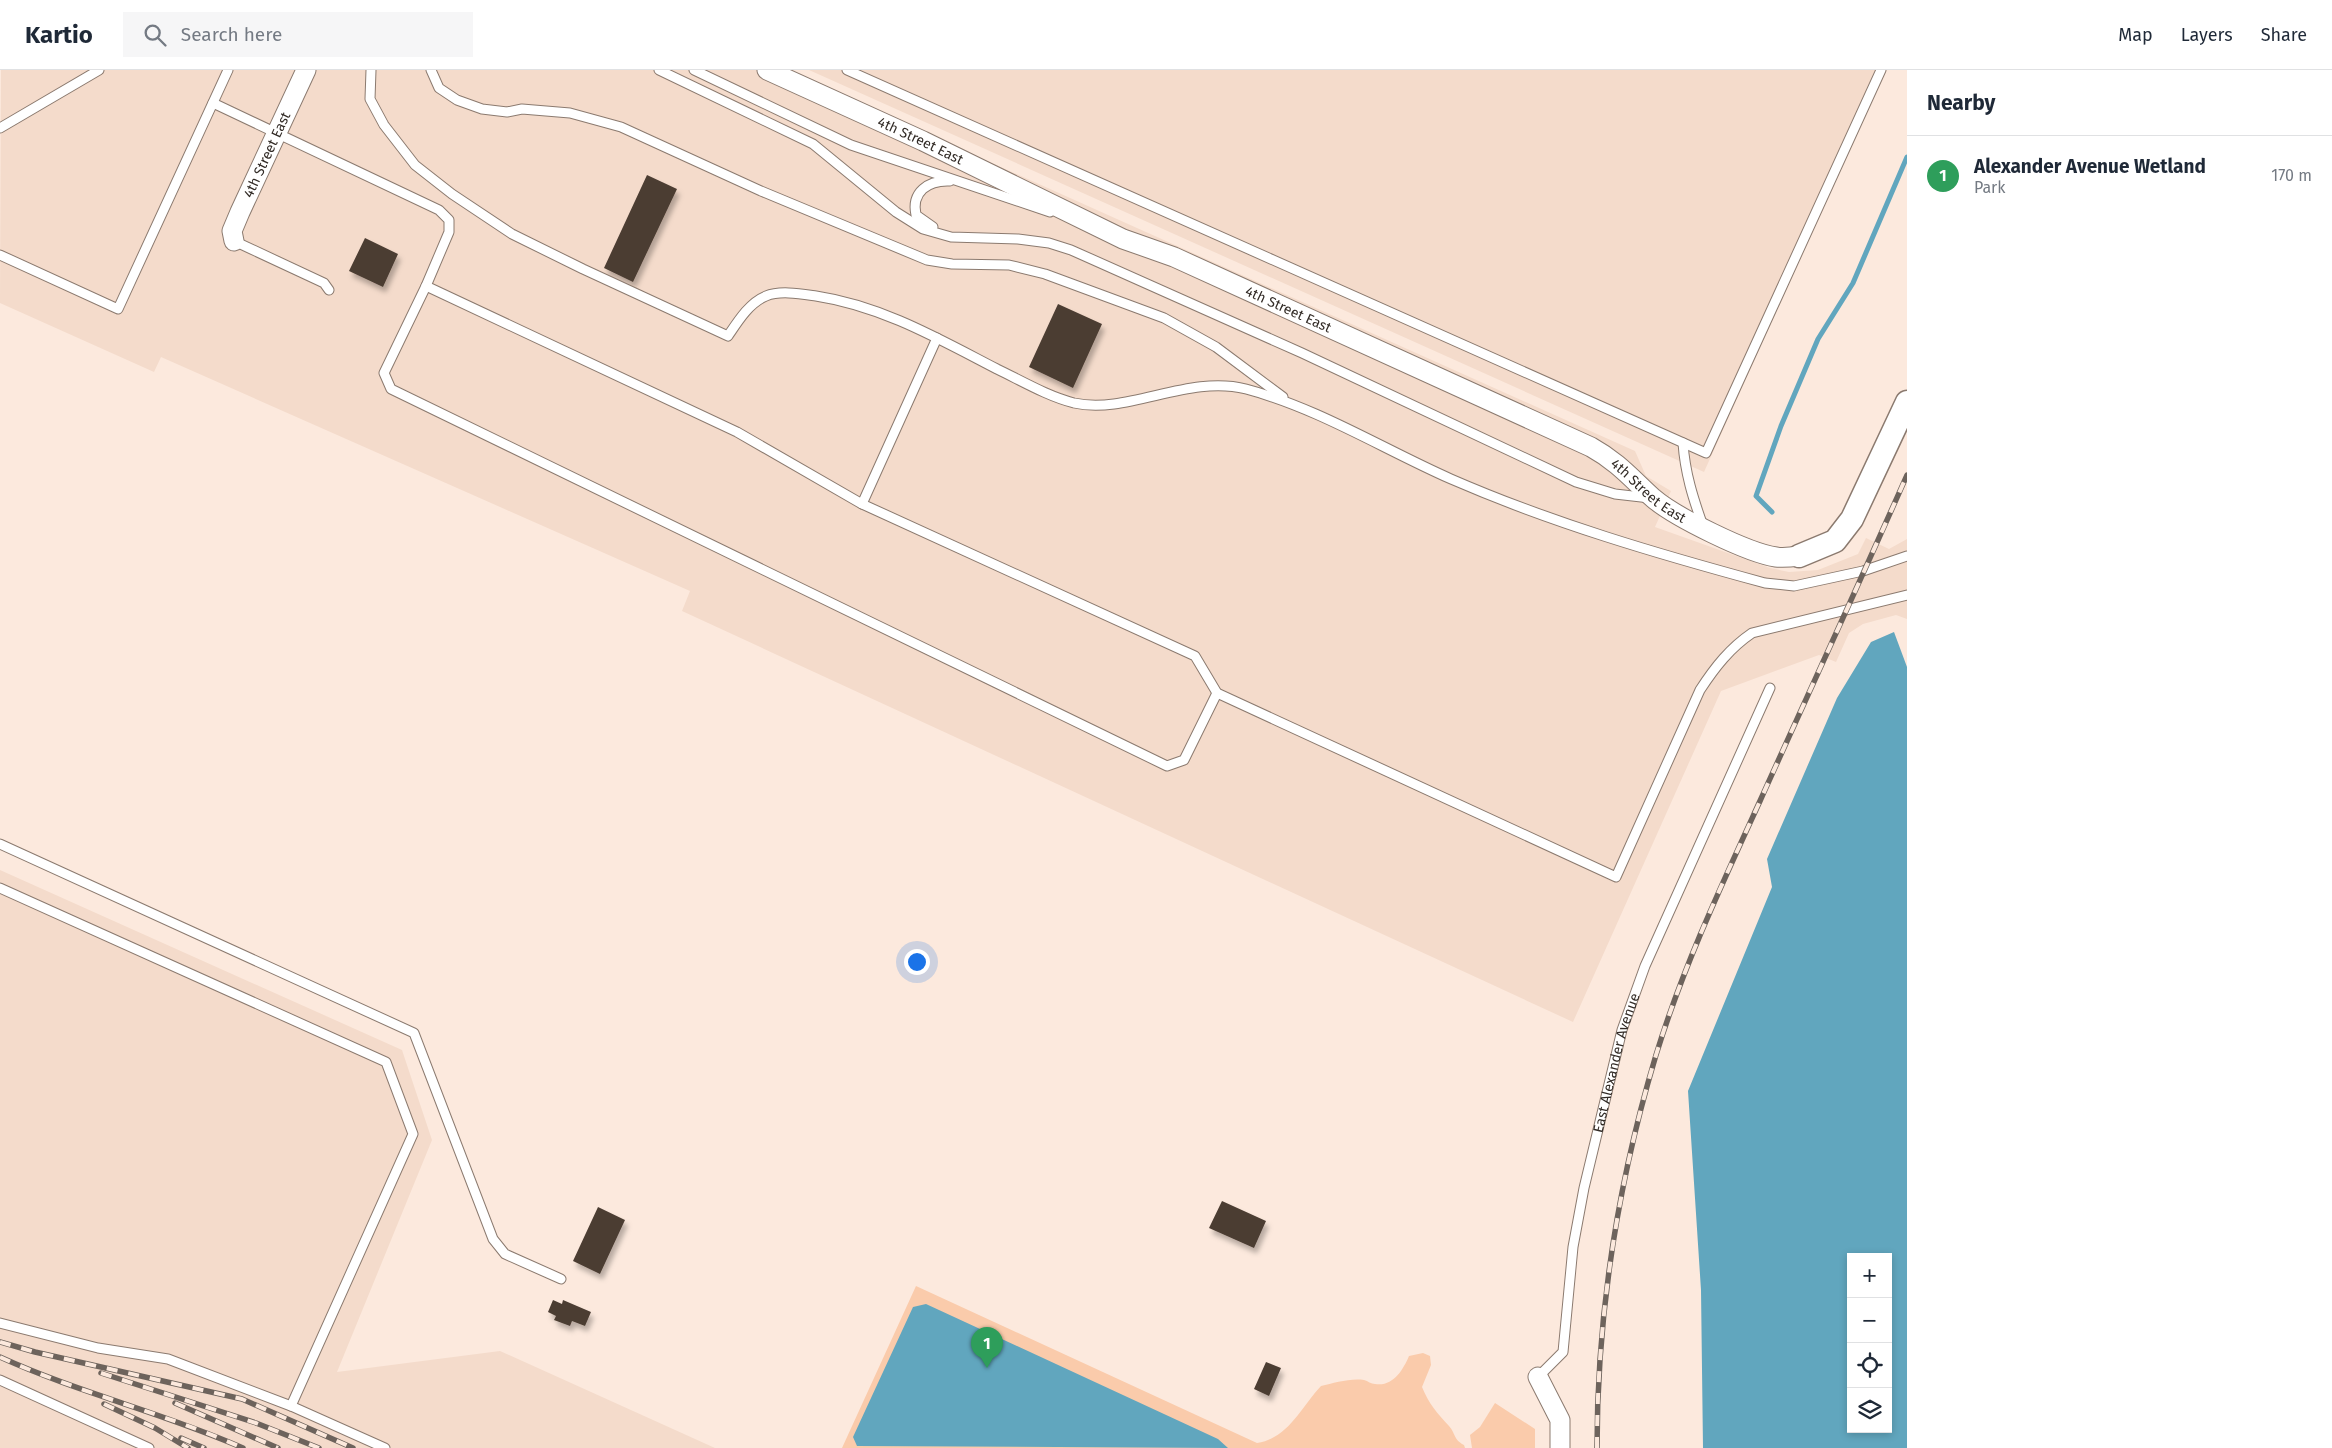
<!DOCTYPE html>
<meta charset="utf-8">
<style>
body{margin:0;font-family:"Fira Sans",sans-serif;background:#f6f6f7;color:#1f2937}
.controls{position:absolute;right:15px;bottom:15px;display:grid;overflow:hidden;border-radius:0px;box-shadow:0 2px 8px #0003}
.controls button{width:45px;height:45px;display:grid;place-items:center;padding:0;border:0;border-bottom:1px solid #e0e1e3;background:#fff;color:#1f2937;font:25px sans-serif}
.you{position:absolute;left:916px;top:891px;width:18px;height:18px;margin:-12px;border:4px solid #fff;border-radius:50%;background:#1a73e8;box-shadow:0 0 0 8px #1a73e833}
.badge{display:grid;place-items:center;width:32px;height:32px;border-radius:50%;background:#438297;color:#fff;font-size:16px;font-weight:700}
.pin{position:absolute;translate:-50% -41px;filter:drop-shadow(0 1px 2px #0008)}
.pin::after{content:'';position:absolute;top:26px;width:18px;height:15px;background:inherit;clip-path:polygon(0 0,100% 0,50% 100%)}
.list{margin:0;padding:0;list-style:none}
h2{display:flex;justify-content:space-between;align-items:center;height:65px;margin:0;padding:0 20px;font-size:21px}
h2 small{font-size:16px;font-weight:400;color:#747a83}
.list li{display:grid;grid-template-columns:32px 1fr auto;gap:15px;align-items:center;box-sizing:border-box;height:80px;padding:0 20px;border-top:1px solid #e0e1e3}
.list b{display:block;font-size:19px;white-space:nowrap}
.list p{margin:0;font-size:16px;white-space:nowrap;color:#747a83}
.list em{font-size:16px;font-style:normal;color:#747a83}
.icon{flex:none;width:28px;height:28px;fill:none;stroke:currentColor;stroke-width:2;stroke-linecap:round;stroke-linejoin:round}
.map{position:relative;flex:none;width:1907px;height:1378px;overflow:hidden}
header{display:flex;align-items:center;gap:30px;box-sizing:border-box;height:70px;padding:0 25px;background:#fff;border-bottom:1px solid #e0e1e3}
header strong{font-size:24px}
nav{display:flex;gap:28px;margin-inline-start:auto;font-size:18px}
.search{width:350px;height:45px;background:#f6f6f7;display:flex;align-items:center;gap:12px;box-sizing:border-box;padding:0 18px;border-radius:0px;color:#747a83;font-size:19px}
main{display:flex}
aside{flex:1;background:#fff}
.map>svg:first-child{display:block}
.built{fill:#f4dbcb}
.green{fill:#facbab}
.water{fill:#61a6be;fill-rule:evenodd}
.lines{fill:none;stroke-linecap:round;stroke-linejoin:round}
.stream{stroke:#61a6be;stroke-width:5}
.building{fill:#4c3d33;filter:url(#shadow)}
.service-casing{stroke:#8b7a6f;stroke-width:11}
.minor-casing{stroke:#8b7a6f;stroke-width:21}
.tertiary-casing{stroke:#8b7a6f;stroke-width:25}
.service{stroke:#fff;stroke-width:9}
.minor{stroke:#fff;stroke-width:19}
.tertiary{stroke:#fff;stroke-width:22}
.rail-casing{stroke:#6d635c;stroke-width:5.5}
.rail{stroke:#fce9dd;stroke-width:4;stroke-dasharray:11;stroke-linecap:butt}
.labels{text-anchor:middle;dominant-baseline:central;stroke-width:5;stroke-linejoin:round;paint-order:stroke}
.street-label{font-size:14px;fill:#322b26;stroke:#fce9dd}
</style>
<header>
<strong>Kartio</strong>
<div class="search"><svg class="icon" aria-label="search" viewBox="0 0 24 24"><circle cx="10" cy="10" r="6"/><path d="M15 15l6 6"/></svg>Search here</div>
<nav><a>Map</a><a>Layers</a><a>Share</a></nav>
</header>
<main>
<div class="map">
<svg width="1907" height="1378" viewBox="0 0 1907 1378">
<defs>
<filter id="shadow"><feDropShadow dx="3" dy="5.5" stdDeviation="2.5" flood-color="#0004"/></filter>
</defs>
<rect width="100%" height="100%" fill="#fce9dd"/>
<path class="built" d="M784,0L1635,381L1646,406L1671,421L1655,457L1770,498L1789,502L1818,500L1858,484L1866,468L1889,479L1907,469V549L1896,545L1863,554L1849,563L1836,592L1819,585L1721,621L1573,952L682,541L690,521L161,287L154,302L0,233L1,0Z
M809,0H1885L1704,402Z
M0,800L402,980L432,1070L337,1302L500,1281L715,1378H0Z"/>
<path class="green" d="M916,1216L1257,1373C1289,1368 1301,1337 1321,1316C1334,1313 1350,1308 1364,1310C1368,1311 1371,1314 1375,1314C1393,1317 1403,1300 1409,1286L1423,1283L1430,1286L1431,1295L1422,1317C1429,1334 1437,1343 1449,1356C1456,1364 1453,1369 1464,1375L1465,1378H842Z
M1495,1333L1535,1359V1378H1472L1470,1365L1480,1357Z"/>
<path class="water" d="M1894,562L1907,597V1378H1703L1701,1220L1688,1021L1772,817L1767,789L1837,628L1871,572ZM1851,1187H1888V1359H1851Z
M926,1234L1218,1369L1228,1378L857,1376L853,1367L913,1237Z"/>
<g class="lines">
<path class="stream" d="M1772,442L1756,426L1781,356L1818,269L1853,213L1907,87"/>
</g>
<path class="building" d="M647,105L677,119L633,212L604,198Z
M365,168L398,184L383,217L349,201Z
M1058,234L1102,254L1073,318L1029,297Z
M1222,1131L1266,1151L1254,1178L1209,1158Z
M598,1137L625,1150L600,1204L573,1191Z
M553,1230L562,1234L563,1230L591,1242L585,1256L572,1251L570,1256L554,1250L556,1246L548,1242Z
M1266,1292L1281,1298L1269,1326L1254,1319Z"/>
<g class="lines">
<defs>
<g id="service">
<path d="M371,0L370,29L384,55L415,95L452,124L512,164L583,199L728,266C738,251 749,233 766,226C780,220 802,224 816,226C882,236 939,269 997,299C1022,311 1047,326 1074,333C1128,345 1188,304 1246,319C1318,338 1383,379 1451,409C1552,453 1658,484 1765,513L1794,516L1863,501L1907,486"/>
<path d="M431,0L439,18L457,30L482,39L507,42L522,39L570,43L621,57L761,121L927,190L952,194L1009,195L1045,204L1164,248L1216,277L1283,327"/>
<path d="M659,0L813,74L896,142L923,159L951,167L1018,169L1049,173L1071,180L1302,283L1576,412L1615,424L1650,428"/>
<path d="M694,0L851,75L1050,142"/>
<path d="M847,0L1706,383L1881,0"/>
<path d="M213,33L439,140L449,150V162L426,216L384,303L391,319L1167,696L1184,690L1217,623"/>
<path d="M0,58L99,0"/>
<path d="M933,157L916,145C911,122 928,110 950,111"/>
<path d="M234,171L324,213L329,220"/>
<path d="M0,185L118,239L228,0"/>
<path d="M426,216L737,362L862,434L1195,586L1217,623L1616,807L1700,620C1715,597 1730,578 1752,563L1907,525"/>
<path d="M1683,373C1685,403 1693,428 1703,456"/>
<path d="M862,434L937,268"/>
<path d="M0,774L414,963L493,1169L505,1184L561,1209"/>
<path d="M0,818L386,992L413,1064L291,1336L385,1378"/>
<path d="M0,1253L98,1278L168,1289L291,1336"/>
<path id="s1" d="M1538,1307L1563,1282L1573,1177L1584,1118L1622,960L1645,896L1770,618"/>
<path d="M0,1310L149,1378"/>
</g>
<g id="minor">
<path id="s2" d="M767,0L923,71L1123,169L1174,187L1591,377C1618,392 1631,408 1653,428C1675,447 1748,483 1776,487C1784,488 1792,487 1799,486"/>
<path id="s3" d="M234,171L232,161L240,142L306,0"/>
<path d="M1538,1307L1560,1350V1378"/>
</g>
<path id="tertiary" d="M1799,486L1835,471L1852,449L1907,332"/>
</defs>
<use href="#service" class="service-casing"/>
<use href="#minor" class="minor-casing"/>
<use href="#tertiary" class="tertiary-casing"/>
<use href="#service" class="service"/>
<use href="#minor" class="minor"/>
<use href="#tertiary" class="tertiary"/>
<defs>
<path id="rail" d="M0,1272L35,1282L242,1329L353,1378
M0,1287C79,1323 164,1343 243,1378
M101,1303L256,1353L319,1378
M175,1333L278,1378
M104,1334L155,1358L188,1378
M181,1368L204,1378
M1597,1378C1597,1245 1618,1112 1656,985C1683,897 1722,814 1760,731C1809,622 1859,514 1907,405"/>
</defs>
<use href="#rail" class="rail-casing"/>
<use href="#rail" class="rail"/>
</g>
<g class="labels">
<g class="street-label">
<text stroke="none"><textPath href="#s2" startOffset="169">4th Street East</textPath></text>
<text stroke="none"><textPath href="#s3" startOffset="94">4th Street East</textPath></text>
<text stroke="none"><textPath href="#s2" startOffset="574">4th Street East</textPath></text>
<text stroke="none"><textPath href="#s2" startOffset="979">4th Street East</textPath></text>
<text stroke="none"><textPath href="#s1" startOffset="330">East Alexander Avenue</textPath></text>
</g>
</g>
</svg>
<div class="controls">
<button>+</button>
<button>−</button>
<button><svg class="icon" aria-label="locate" viewBox="0 0 24 24"><circle cx="12" cy="12" r="6"/><path d="M12 2v4M12 18v4M2 12h4M18 12h4"/></svg></button>
<button><svg class="icon" aria-label="layers" viewBox="0 0 24 24"><path d="M12 4l9 5-9 5-9-5zM3 14l9 5 9-5"/></svg></button>
</div>
<div class="you"></div>
<div class="pin badge" style="left:987px;top:1298px;background:#2e9e5b">1</div>
</div>
<aside>
<h2>Nearby<small></small></h2>
<ul class="list">
<li><span class="badge" style="background:#2e9e5b">1</span><div><b>Alexander Avenue Wetland</b><p>Park</p></div><em>170 m</em></li>
</ul>
</aside>
</main>
